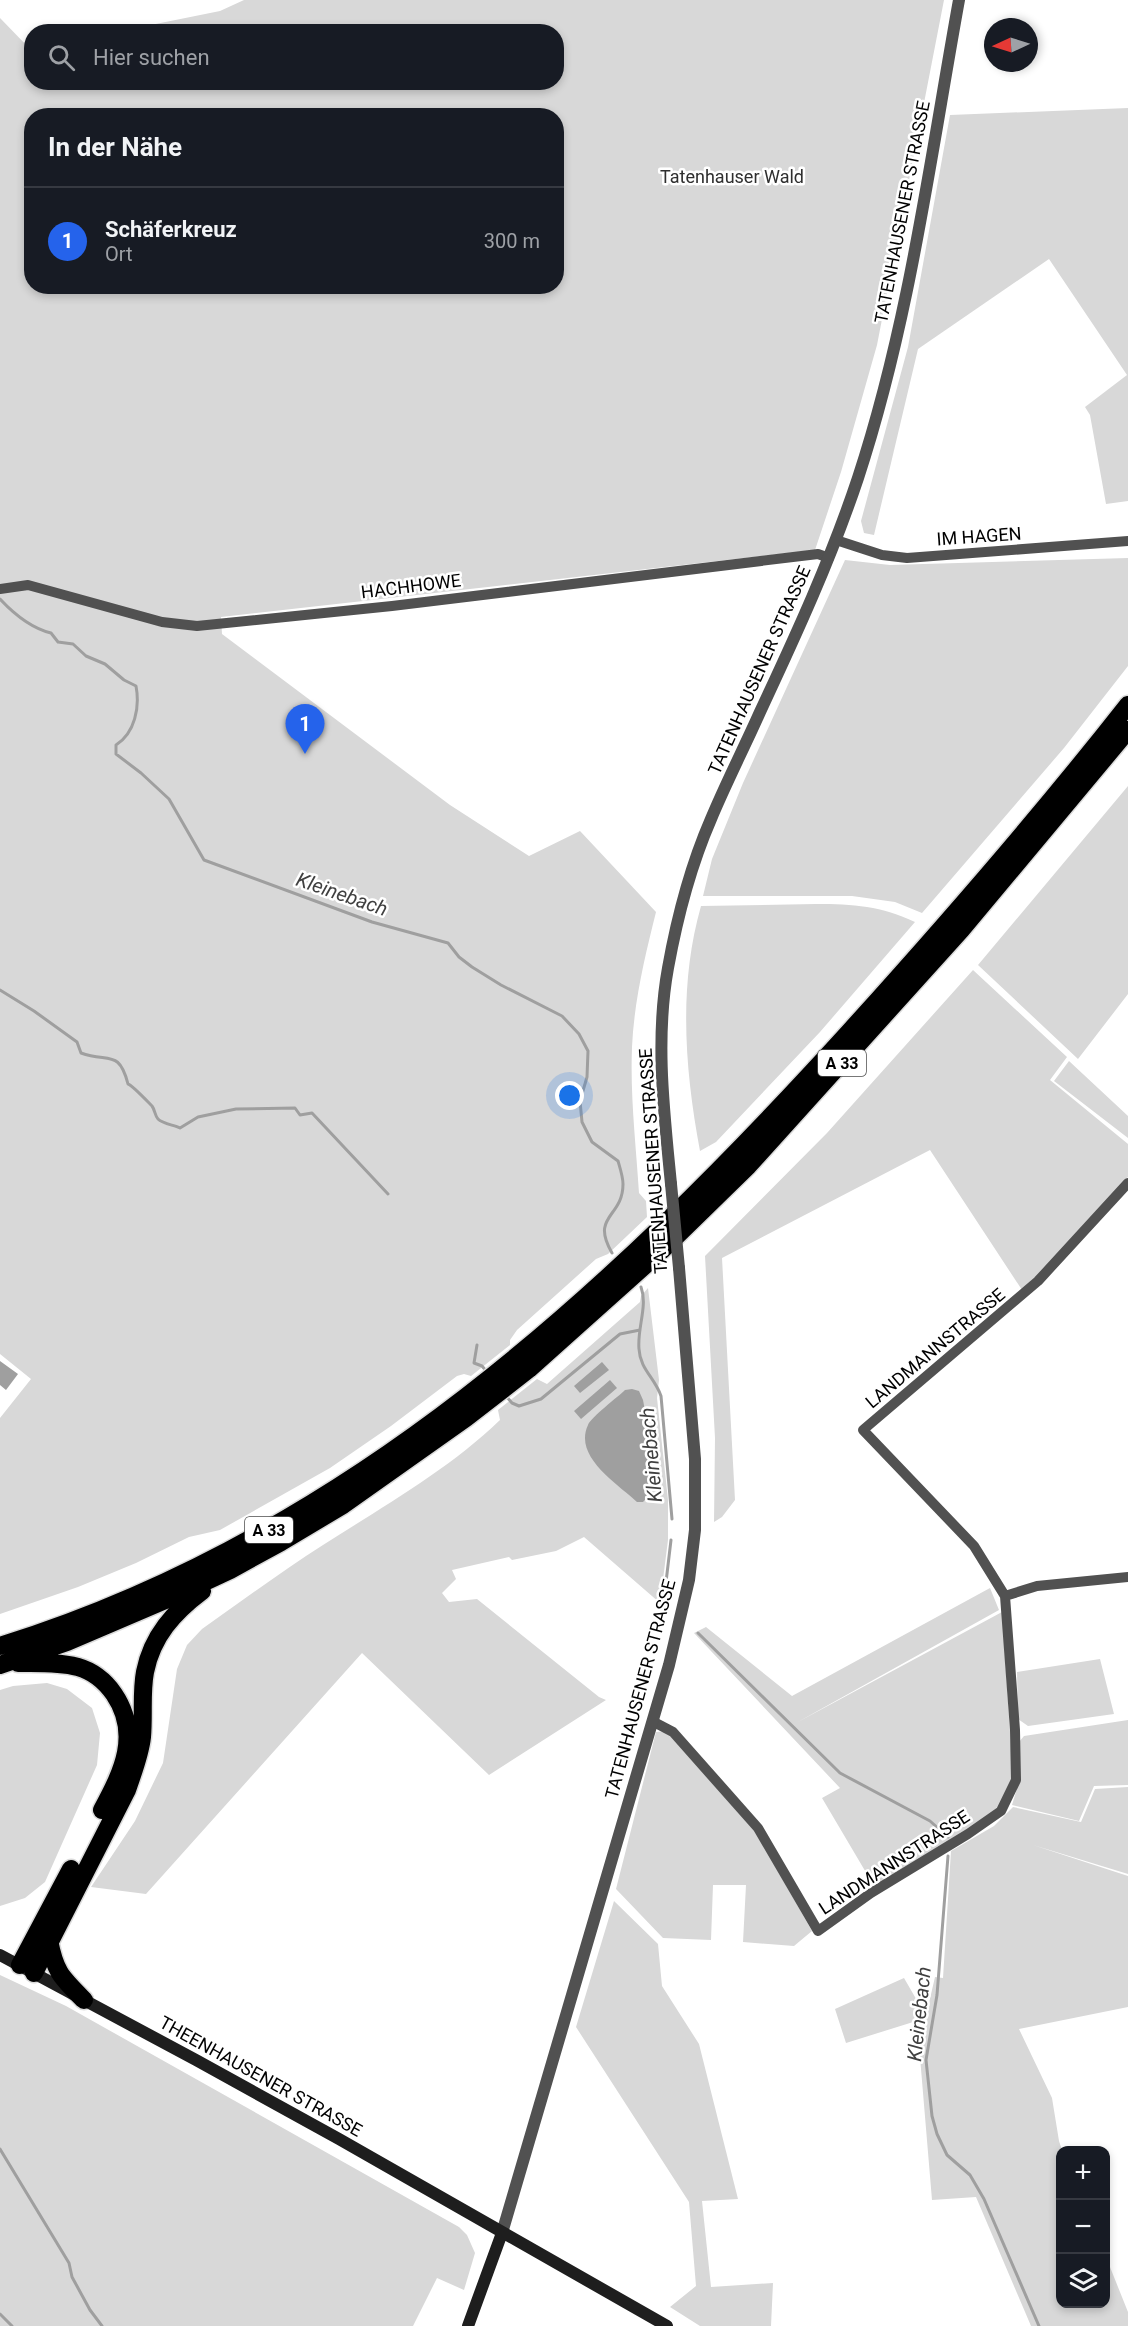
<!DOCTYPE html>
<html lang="de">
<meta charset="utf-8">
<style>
body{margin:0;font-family:Roboto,sans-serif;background:#242831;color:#f1f3f6}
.controls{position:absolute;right:18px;bottom:18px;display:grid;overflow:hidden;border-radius:12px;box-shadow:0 3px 9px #0003}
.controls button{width:54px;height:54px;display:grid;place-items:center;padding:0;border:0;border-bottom:2px solid #363941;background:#171b24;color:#f1f3f6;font:30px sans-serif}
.compass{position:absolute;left:984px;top:18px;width:54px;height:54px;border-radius:50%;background:#171b24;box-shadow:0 3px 9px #0003;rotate:266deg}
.you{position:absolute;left:570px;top:1096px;width:21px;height:21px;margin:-15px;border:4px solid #fff;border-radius:50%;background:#1a73e8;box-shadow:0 0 0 9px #1a73e833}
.badge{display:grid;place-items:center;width:39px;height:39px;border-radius:50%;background:#2563eb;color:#fff;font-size:20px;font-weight:700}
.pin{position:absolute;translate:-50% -50px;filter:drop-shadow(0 2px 3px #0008)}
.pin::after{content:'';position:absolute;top:32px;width:21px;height:18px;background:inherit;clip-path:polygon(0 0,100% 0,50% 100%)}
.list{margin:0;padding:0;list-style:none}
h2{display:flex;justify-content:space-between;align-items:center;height:78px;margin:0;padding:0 24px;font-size:26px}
h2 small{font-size:20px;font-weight:400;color:#9ea1a6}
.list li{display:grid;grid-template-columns:39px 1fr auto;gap:18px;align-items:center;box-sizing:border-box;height:108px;padding:0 24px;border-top:2px solid #363941}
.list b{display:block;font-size:22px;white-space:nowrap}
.list p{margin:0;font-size:20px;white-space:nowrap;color:#9ea1a6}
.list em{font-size:20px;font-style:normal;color:#9ea1a6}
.icon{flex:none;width:33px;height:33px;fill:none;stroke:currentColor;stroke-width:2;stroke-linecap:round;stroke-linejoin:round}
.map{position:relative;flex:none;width:1128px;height:2326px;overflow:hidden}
.search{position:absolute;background:#171b24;box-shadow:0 3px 9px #0003;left:24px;top:24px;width:540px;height:66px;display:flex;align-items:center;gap:15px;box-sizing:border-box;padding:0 21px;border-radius:24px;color:#9ea1a6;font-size:22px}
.panel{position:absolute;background:#171b24;box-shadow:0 3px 9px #0003;left:24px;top:108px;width:540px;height:186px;border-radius:24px}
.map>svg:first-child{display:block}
.green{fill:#d8d8d8;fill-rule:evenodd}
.water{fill:#9f9f9f}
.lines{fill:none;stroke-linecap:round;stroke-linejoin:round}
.stream{stroke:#9f9f9f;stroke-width:3}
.motorway-casing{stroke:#dbdbdb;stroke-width:21}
.minor{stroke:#515151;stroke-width:10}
.tertiary{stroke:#515151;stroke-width:12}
.secondary{stroke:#1e1e1e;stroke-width:12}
.motorway{stroke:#000;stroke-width:18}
.tertiary-bridge{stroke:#515151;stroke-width:12}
.labels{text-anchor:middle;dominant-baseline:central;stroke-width:5;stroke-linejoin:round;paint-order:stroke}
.shield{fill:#fff;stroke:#4c4c4c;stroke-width:1.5}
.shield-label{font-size:16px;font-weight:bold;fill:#000}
.park-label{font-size:18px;fill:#2f2f2f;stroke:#fff}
.street-label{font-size:18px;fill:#000;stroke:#fff}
.water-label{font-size:20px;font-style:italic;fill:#404040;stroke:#fff}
</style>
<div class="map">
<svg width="1128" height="2326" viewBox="0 0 1128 2326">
<rect width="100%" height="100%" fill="#fff"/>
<path class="green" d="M244,0H944L877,345L841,472L815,550L221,617L222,634L450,805L529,856L580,831L656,912C645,956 634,1002 632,1047C630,1096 636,1145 639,1193L646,1201L647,1217L608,1254L596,1259L517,1330L510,1340V1345L471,1376L464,1374L457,1376L391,1426L330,1468L220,1530L189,1537L136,1563L78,1587L0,1614V1418L31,1379L0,1354V18L31,50L32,82H556V32L121,31L220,11ZM32,116H556V286H32Z
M1128,108V501L1106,504L1090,415L1085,407L1127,375L1049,259L918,349L874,535L864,533L861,521L908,347L950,115Z
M1128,558V666L1064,748L922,913L895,902L852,896H703L712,859L743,783L845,560L890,565Z
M1128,786V994L1078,1059L978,965Z
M816,904C853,904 882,906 915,922L820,1032L716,1142L700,1151C685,1070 678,987 701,906Z
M973,970L1067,1057L1050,1080L1128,1144V1177L1036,1278L1022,1290L930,1150L722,1258L735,1500L722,1517L714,1522L715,1438L705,1256L827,1133Z
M1069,1061L1128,1116V1138L1054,1081Z
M648,1288L659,1380L657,1398L668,1500V1540L660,1603L584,1537L556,1551L512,1560L509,1557L452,1570L456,1579L442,1593L449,1602L477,1599L599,1697L606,1700L489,1775L362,1653L146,1894L91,1887L135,1821L163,1763L177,1669L187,1645L202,1629C242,1601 282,1571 323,1545C384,1506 448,1470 500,1420L498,1410L537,1379L547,1384L640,1302L641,1296Z
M990,1588L999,1610L796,1723L1002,1612L1013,1777L1000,1808L956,1840L874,1886L822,1798L840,1788L694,1633L706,1627L792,1696Z
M1100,1659L1114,1714L1028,1726L1018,1719L1017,1672Z
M47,1683L67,1689L92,1708L100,1733L97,1765L45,1882L25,1898L0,1906V1690L13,1686Z
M1128,1720V1785L1094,1786L1079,1821L1012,1805L1018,1785L1019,1742L1024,1736Z
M667,1731L755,1831L812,1931L794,1946L743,1942L746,1885H713L711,1940L663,1938L616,1889L656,1732Z
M1128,1787V1874L1033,1845L1128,1876V2007L1019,2029L1052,2098L1059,2141L1062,2150H1060V2304H1106V2257L1128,2312V2326H1031L976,2197L932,2200L920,2057L926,2018L846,2043L835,2009L904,1978L926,2016L935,1977L943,1978L951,1851L994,1826L1013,1807L1081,1822L1095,1789Z
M614,1901L658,1944L662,1986L699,2044L738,2199L702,2201L711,2287L773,2283L771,2326H700L670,2307L696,2286L689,2202L576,2027Z
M0,1975L66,2006L459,2227L467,2235L475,2253L464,2290L437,2278L413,2326H0Z"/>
<path class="water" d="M0,1361L18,1374L6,1390L0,1385Z
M602,1362L609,1370L580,1393L574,1386Z
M610,1380L617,1388L581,1419L574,1411Z
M632,1389L639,1391L643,1400L658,1479L657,1486L643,1502H637C618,1484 573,1457 588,1425C591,1417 618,1397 625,1390Z"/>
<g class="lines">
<path class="stream" d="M0,599C14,614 31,628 51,633L58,642L73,644L86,656L105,664L124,680L136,686C140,707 135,733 116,745V754L141,773L169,799L204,860L372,922L448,943L459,957L472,967L501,985L562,1016L579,1034L588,1051L587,1077L580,1101L582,1122L592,1142L618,1161C620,1168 623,1177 623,1184C623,1218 590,1215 612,1253
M0,990L34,1011L77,1042L81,1053C109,1063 119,1049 128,1084C132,1085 148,1102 152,1106C155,1110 155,1116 158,1119C163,1124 174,1125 180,1128L198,1117L236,1109L295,1108L300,1115L312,1113L388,1194
M641,1287C648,1306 637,1328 639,1349C640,1369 655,1378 661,1396L672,1519
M477,1345L474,1363L482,1366L487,1372
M506,1396L512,1403L519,1406L541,1399L620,1334L640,1330
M664,1599L671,1540
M698,1633L840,1773L930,1821L948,1837
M948,1856L937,1995L926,2060L932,2116L937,2134L947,2155L970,2175L984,2199L1039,2326
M0,2149L69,2263L72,2277L90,2310L102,2326
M0,2314L12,2326"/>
<defs>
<path id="motorway" d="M0,1646C349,1538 610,1295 851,1030C946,925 1040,817 1128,705
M18,1663C38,1663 59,1662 78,1667C92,1671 105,1681 114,1694C141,1734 123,1771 102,1810
M0,1665L67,1642L170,1598L230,1570L281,1542L343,1505L466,1418L529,1369L662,1250L748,1166L961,930L1128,730
M49,1940C55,1972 61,1977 84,2000
M20,1965L71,1869
M34,1973L127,1790C133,1772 140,1755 142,1737C144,1715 141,1693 145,1672C152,1636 174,1612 202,1591"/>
</defs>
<use href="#motorway" class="motorway-casing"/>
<path class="minor" d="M836,540L882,555L907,558L1128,541
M0,589L28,585L162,622L197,626L392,606L818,554L829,558
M1005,1596L974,1546L863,1430L1038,1281L1128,1183
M652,1721L673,1732L758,1828L818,1931L871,1893L968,1834L1001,1811L1016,1780L1015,1730L1005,1596L1037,1586L1128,1577"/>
<path class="tertiary" d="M671,1184C664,1112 655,1039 668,968C677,918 691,865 711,819C726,783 744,748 760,712C796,635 831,559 858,478C909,323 930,160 959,0
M502,2233L669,1665L689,1580L695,1530V1459L679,1268"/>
<path class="secondary" d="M0,1955L196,2060L339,2139L667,2326
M468,2326L502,2233"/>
<use href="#motorway" class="motorway"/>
<path class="tertiary-bridge" d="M671,1184L679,1268"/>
</g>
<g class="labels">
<g class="shield">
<rect x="818" y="1050" width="48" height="26" rx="4.5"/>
<rect x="245" y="1517" width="48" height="26" rx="4.5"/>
</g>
<g class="shield-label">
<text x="842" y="1063">A 33</text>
<text x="269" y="1530">A 33</text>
</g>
<g class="park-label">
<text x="732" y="176">Tatenhauser Wald</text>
</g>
<g class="street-label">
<text transform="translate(902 212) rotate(-79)">TATENHAUSENER STRASSE</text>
<text transform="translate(979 536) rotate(-4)">IM HAGEN</text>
<text transform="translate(411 586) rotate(-7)">HACHHOWE</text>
<text transform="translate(759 670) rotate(-66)">TATENHAUSENER STRASSE</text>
<text transform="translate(653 1161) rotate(-94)">TATENHAUSENER STRASSE</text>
<text transform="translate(935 1348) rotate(-40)">LANDMANNSTRASSE</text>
<text transform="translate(640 1689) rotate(-75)">TATENHAUSENER STRASSE</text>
<text transform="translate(894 1862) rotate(-33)">LANDMANNSTRASSE</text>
<text transform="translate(261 2076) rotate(29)">THEENHAUSENER STRASSE</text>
</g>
<g class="water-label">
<text transform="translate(342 894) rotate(19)">Kleinebach</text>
<text transform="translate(651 1455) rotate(-95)">Kleinebach</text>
<text transform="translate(919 2014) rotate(-84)">Kleinebach</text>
</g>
</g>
</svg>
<div class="controls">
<button>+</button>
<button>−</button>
<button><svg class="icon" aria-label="layers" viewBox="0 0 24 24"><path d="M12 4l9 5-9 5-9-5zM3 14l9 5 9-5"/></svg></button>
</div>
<svg class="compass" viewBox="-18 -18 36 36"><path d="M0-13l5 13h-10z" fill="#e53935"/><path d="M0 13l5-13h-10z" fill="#9ea1a6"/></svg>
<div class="you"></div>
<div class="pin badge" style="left:305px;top:754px">1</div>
<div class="search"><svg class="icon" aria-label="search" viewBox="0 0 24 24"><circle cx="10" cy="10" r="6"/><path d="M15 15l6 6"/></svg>Hier suchen</div>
<section class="panel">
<h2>In der Nähe<small></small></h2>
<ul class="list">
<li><span class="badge">1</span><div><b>Schäferkreuz</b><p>Ort</p></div><em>300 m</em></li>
</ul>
</section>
</div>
